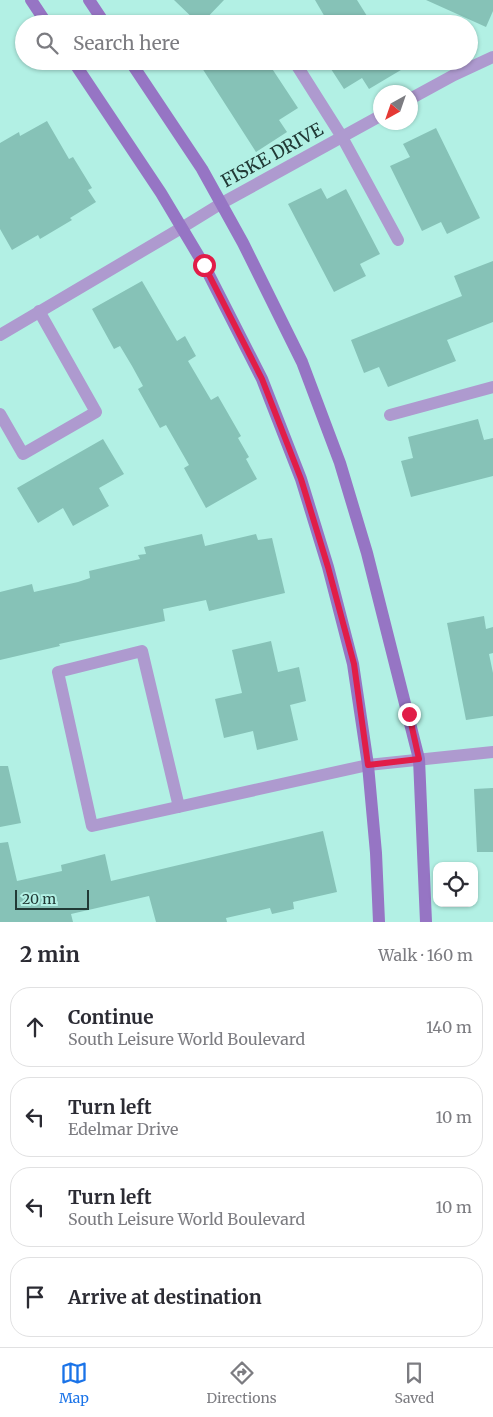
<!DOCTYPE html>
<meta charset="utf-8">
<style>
body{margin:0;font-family:Merriweather,serif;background:#f2f2f3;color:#2b2b33}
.controls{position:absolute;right:15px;bottom:15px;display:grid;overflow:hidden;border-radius:10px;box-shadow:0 1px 4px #0004}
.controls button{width:45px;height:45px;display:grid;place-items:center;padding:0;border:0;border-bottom:1px solid #e1e1e2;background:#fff;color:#2b2b33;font:25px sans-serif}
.compass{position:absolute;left:373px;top:85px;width:45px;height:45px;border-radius:50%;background:#fff;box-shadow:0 1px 4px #0004;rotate:220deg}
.scale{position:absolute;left:15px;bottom:12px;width:74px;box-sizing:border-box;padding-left:5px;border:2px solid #213a36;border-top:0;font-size:14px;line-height:18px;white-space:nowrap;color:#213a36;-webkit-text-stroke:4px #b2f0e4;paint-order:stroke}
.stop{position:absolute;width:15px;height:15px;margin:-11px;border:4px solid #e11d48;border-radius:50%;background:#fff}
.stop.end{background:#e11d48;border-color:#fff;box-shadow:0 1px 5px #0008}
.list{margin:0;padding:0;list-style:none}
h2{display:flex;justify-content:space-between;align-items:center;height:65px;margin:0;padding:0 20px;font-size:21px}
h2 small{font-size:16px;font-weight:400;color:#7c7c81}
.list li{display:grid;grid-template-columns:32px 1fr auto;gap:15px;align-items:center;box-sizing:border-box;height:80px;margin:0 10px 10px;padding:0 10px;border:1px solid #e1e1e2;border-radius:20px}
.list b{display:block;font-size:19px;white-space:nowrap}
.list p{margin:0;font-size:16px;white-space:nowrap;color:#7c7c81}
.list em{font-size:16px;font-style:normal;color:#7c7c81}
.icon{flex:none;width:28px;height:28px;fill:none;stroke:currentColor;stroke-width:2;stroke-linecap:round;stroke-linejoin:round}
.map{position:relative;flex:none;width:493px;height:922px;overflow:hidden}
.search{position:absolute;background:#fff;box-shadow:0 1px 4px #0004;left:15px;right:15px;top:15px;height:55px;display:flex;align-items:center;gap:12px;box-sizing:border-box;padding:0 18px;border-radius:28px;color:#7c7c81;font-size:19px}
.sheet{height:425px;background:#fff}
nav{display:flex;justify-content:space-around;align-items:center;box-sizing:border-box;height:70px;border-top:1px solid #e1e1e2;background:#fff;font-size:14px;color:#7c7c81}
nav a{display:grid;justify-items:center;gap:2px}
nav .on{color:#1a73e8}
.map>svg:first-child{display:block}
.building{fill:#86c2b7}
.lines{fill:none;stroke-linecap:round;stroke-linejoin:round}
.lane{stroke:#ae9acf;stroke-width:12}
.street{stroke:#ae9acf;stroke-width:12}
.secondary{stroke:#9675c4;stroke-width:12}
.route{stroke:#e11d48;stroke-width:6}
.labels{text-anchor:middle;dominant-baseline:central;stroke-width:4.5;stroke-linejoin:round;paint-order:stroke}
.street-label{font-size:18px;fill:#213a36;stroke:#b2f0e4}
</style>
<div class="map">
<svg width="493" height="922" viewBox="0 0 493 922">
<rect width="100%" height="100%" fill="#b2f0e4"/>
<path class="building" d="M174,0H224L201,24H199Z
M315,0H357L372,24H329Z
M426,0H493V11L486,27Z
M213,61H267L298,108L279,120L287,132L256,152L202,68Z
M343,61H416L369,89L362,78L344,89L331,69Z
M47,121L69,159L73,157L92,188L88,190L96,202L70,218L72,220L40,239L38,235L12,250L0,229V143L19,132L20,136Z
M436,128L480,218L447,234L441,222L422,231L390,166L410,157L403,144Z
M321,188L327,199L346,189L380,254L360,264L366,276L334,292L288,204Z
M493,261V322L447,340L456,361L388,387L379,367L364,373L351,340L462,296L454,276Z
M142,281L177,341L185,336L196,356L188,361L211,400L218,396L241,436L238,438L249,457L246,459L257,479L206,508L184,468L189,465L166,425L160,428L138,389L143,386L132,366L120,346L114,349L92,309Z
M478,419L484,440L493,438V476L411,497L401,461L413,458L408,437Z
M103,439L124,474L99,488L109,506L73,526L63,508L38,523L17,488Z
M202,534L205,546L256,534L258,540L272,538L285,593L209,611L206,600L163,609L165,621L59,644L60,646L0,660V592L32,584L34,592L78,582L90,578L89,571L140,559L138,555L146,554L144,547Z
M484,616L486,629L493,627V653L489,654L493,673V716L466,720L447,623Z
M271,641L278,672L299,667L306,701L290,705L298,740L257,750L253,731L224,738L215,699L242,693L232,650Z
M0,766H8L21,823L0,827Z
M493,788V852H477L474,789Z
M323,831L337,892L293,902L294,909L272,914L270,908L226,918L227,922H156L149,896L71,914L73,922H0V843L8,842L17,881L62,871L61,865L105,854L111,881Z"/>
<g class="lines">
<path class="lane" d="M294,61L342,137L398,240
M0,335L183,227
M0,414L23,454L96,412L39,311
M390,415L493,387
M179,807L142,651L58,672L92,826L368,765"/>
<path class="street" d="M410,99L454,75L493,57
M183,227L222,203L380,116
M368,765L493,752"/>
<path class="secondary" d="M31,0L47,24
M89,0L105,24
M73,61L161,193L204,265L262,379L301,479L328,567L353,664L368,765L376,853L379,922
M130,61L202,169L243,243L302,362L340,463L367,553L419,759L426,922"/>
</g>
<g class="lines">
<path class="route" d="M204,265L262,379L301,479L328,567L354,664L368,765L419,759L409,714"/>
</g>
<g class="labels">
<g class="street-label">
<text transform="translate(272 155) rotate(-29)">FISKE DRIVE</text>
</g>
</g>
</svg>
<div class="controls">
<button><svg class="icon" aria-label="locate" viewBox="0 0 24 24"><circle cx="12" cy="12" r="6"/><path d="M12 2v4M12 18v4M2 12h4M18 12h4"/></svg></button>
</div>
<svg class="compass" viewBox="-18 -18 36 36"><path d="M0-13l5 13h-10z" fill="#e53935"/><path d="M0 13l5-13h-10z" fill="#7c7c81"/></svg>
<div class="scale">20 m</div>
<div class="stop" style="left:204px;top:265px"></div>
<div class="stop end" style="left:409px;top:714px"></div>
<div class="search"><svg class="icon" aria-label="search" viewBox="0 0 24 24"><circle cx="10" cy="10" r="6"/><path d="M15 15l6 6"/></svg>Search here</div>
</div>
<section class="sheet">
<h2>2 min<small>Walk · 160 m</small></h2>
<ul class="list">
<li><svg class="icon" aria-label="ahead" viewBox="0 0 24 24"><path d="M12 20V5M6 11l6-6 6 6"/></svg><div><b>Continue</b><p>South Leisure World Boulevard</p></div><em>140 m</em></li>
<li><svg class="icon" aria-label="left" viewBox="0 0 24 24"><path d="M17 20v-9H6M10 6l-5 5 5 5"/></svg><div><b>Turn left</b><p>Edelmar Drive</p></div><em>10 m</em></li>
<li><svg class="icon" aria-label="left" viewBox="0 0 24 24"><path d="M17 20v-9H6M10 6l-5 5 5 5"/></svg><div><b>Turn left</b><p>South Leisure World Boulevard</p></div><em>10 m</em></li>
<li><svg class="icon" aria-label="arrive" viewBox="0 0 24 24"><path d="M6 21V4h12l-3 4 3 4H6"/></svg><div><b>Arrive at destination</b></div></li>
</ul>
</section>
<nav>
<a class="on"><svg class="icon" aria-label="map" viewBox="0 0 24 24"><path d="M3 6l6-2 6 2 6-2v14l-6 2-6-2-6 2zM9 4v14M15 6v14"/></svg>Map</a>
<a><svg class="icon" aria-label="directions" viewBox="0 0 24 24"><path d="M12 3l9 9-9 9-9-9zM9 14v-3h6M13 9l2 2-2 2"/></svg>Directions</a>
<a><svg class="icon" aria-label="saved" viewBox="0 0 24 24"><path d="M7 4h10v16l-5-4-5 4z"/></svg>Saved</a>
</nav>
